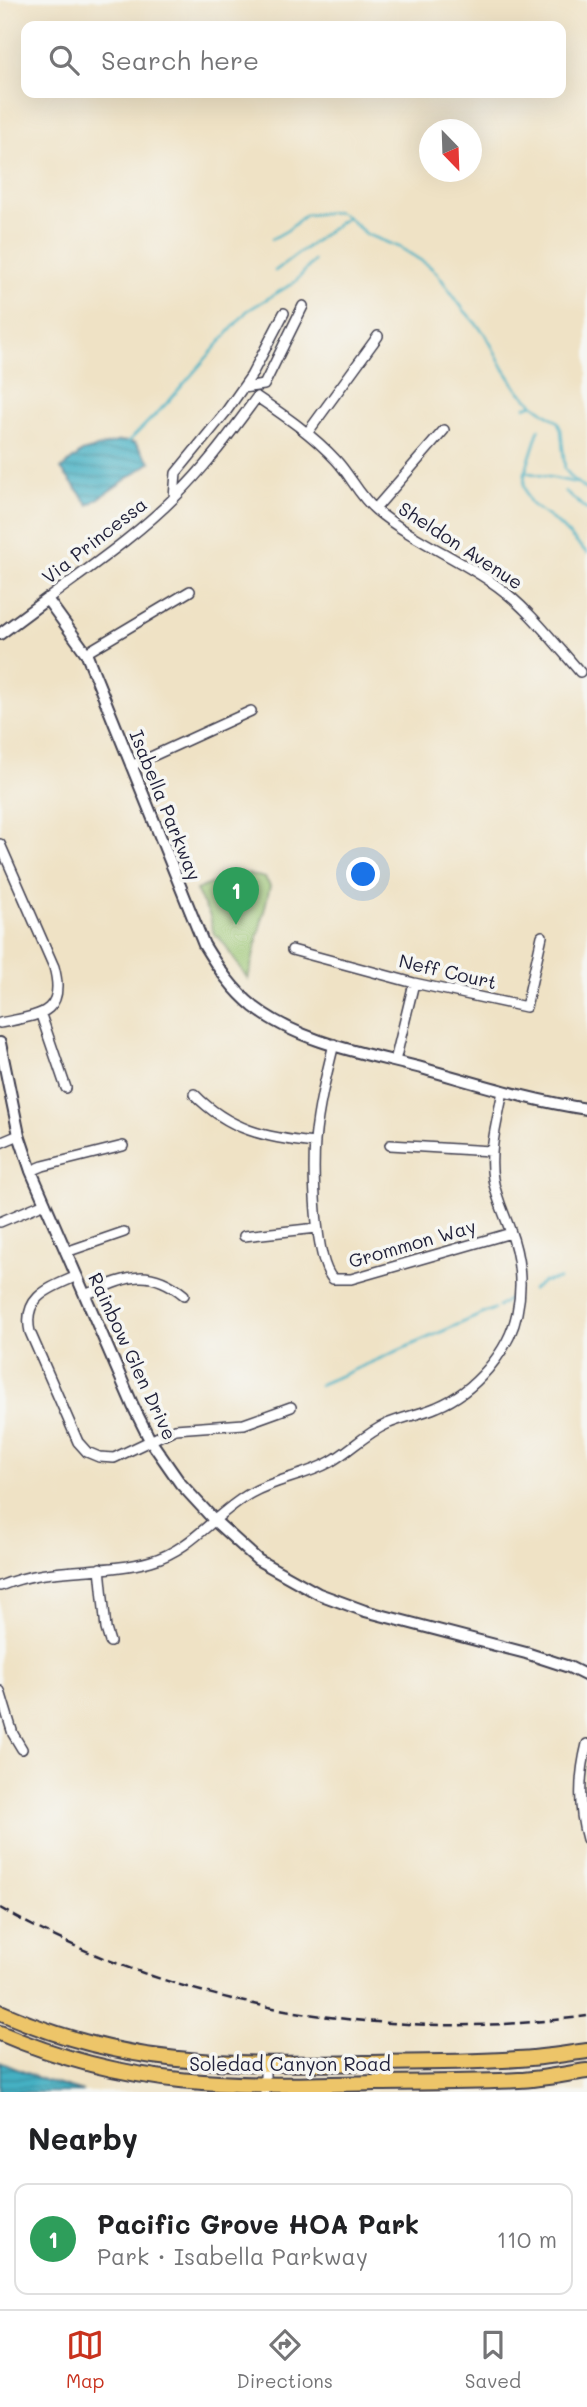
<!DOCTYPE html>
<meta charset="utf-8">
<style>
body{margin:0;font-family:Mali,sans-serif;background:#f2f2f2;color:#202124}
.compass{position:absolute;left:419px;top:119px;width:63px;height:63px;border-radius:50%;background:#fff;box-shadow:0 7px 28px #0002;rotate:157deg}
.you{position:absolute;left:364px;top:875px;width:24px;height:24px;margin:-18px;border:5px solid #fff;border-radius:50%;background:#1a73e8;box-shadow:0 0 0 10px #1a73e833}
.badge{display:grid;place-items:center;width:46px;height:46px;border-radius:50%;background:#c8321e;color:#fff;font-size:23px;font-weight:700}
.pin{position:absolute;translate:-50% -58px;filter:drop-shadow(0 2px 4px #0008)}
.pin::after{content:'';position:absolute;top:37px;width:24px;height:21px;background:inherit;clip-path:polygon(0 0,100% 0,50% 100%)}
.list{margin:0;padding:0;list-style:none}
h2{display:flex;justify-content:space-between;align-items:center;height:91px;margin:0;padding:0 28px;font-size:30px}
h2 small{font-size:23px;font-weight:400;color:#757577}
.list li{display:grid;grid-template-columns:46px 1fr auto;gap:21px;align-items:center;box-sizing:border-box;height:112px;margin:0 14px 14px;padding:0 14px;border:2px solid #e0e0e0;border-radius:14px}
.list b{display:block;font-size:26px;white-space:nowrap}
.list p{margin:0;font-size:23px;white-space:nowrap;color:#757577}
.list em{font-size:23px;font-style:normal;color:#757577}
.icon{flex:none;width:38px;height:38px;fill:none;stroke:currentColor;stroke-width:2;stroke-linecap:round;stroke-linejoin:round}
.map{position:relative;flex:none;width:587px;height:2092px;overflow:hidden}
.search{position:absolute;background:#fff;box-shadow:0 7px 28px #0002;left:21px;right:21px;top:21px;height:77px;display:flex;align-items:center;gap:18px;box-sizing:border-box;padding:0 24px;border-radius:14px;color:#757577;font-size:26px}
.sheet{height:217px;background:#fff}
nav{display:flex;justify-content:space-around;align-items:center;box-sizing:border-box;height:98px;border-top:2px solid #e0e0e0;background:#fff;font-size:19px;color:#757577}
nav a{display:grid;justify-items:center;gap:4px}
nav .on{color:#c8321e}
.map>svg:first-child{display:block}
.green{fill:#9bc572;stroke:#5e7456;stroke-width:2}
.water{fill:url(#water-rules);stroke:#34697f;stroke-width:2}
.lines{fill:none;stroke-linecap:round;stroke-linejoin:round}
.stream{stroke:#45b0c3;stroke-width:2.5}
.minor-casing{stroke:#413f50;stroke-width:12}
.tertiary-casing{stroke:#413f50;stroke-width:14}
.primary-casing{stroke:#413f50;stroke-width:18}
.minor{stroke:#fff;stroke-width:9}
.tertiary{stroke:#fff;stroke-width:10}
.primary{stroke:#edc569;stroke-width:14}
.rail{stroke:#22223b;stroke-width:2.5;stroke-dasharray:10 5;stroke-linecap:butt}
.labels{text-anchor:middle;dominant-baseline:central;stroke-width:7;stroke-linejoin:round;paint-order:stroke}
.street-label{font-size:19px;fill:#22223b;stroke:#f6f6f2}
</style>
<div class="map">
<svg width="587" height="2092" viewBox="0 0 587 2092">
<defs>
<pattern id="water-rules" width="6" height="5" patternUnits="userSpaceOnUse" patternTransform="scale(1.75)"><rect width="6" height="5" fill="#45b0c3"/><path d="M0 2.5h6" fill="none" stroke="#398fa0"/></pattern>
</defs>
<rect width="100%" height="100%" fill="#f6f6f2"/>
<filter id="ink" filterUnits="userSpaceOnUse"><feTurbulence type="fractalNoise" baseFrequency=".0143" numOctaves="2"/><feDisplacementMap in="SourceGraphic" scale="14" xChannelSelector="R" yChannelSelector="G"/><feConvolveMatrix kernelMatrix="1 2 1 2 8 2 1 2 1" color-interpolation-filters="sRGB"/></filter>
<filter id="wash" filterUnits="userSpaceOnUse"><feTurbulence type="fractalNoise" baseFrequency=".00686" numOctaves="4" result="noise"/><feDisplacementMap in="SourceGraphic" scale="28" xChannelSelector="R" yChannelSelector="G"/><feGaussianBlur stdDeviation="1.57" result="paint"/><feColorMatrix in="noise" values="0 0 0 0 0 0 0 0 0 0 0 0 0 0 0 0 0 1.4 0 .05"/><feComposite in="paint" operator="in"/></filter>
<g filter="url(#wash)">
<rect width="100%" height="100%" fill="#efe2c5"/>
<path class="green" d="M239,872L265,878L270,886L248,979L219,937L215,936C211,928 212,919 208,912C203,904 200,898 196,890Z"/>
<path class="water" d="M120,441L135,443L151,462L89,505L61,469L82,452Z
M0,2062L46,2081L83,2092H0Z"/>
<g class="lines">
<path class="stream" d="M272,239L288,230L305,215L337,212L347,217L366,234L401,248L428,265L437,273L463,309L486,335L504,369L518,390L533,404L558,422L561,430L565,469L572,478L587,490
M275,271L347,217
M525,407L533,404
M539,429L525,473L524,485L527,496L531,504L557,523L587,553
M127,443L169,401L247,311L295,282L314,261
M525,472L577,483
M565,491L587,510
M532,1290L543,1282L559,1279
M498,1307L509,1299
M319,1385L494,1309"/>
</g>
</g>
<g filter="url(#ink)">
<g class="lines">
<defs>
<path id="minor" d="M243,388L264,385L303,306
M308,432L378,336
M174,498L176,473L225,413L251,376L284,313
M375,509L444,430
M47,599C90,567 136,536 175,497C206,467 231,432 257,397C285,416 313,435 336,460C351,476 359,496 376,510C411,539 453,556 490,581C525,604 552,640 580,672
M86,653L190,591
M131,766L251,711
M0,844L54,967C67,1015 38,1015 0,1023
M292,950L414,983L526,1007L542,936
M41,1015L66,1088
M334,1044C326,1076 318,1108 315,1141C313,1169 314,1260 333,1279H351L511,1233
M395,1061L414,983
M194,1094C229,1130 266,1138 315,1143
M0,1143L19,1135
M390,1145L491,1151
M31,1171L43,1166L123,1146
M0,1222L45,1203
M244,1236L317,1228
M66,1252L124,1232
M77,1276C50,1288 22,1296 30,1332L78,1442L87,1452L99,1457L114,1458L175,1429L244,1424L291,1407
M85,1295C125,1278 147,1265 184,1295
M100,1568L106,1629L110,1642
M0,1586C50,1565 101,1575 151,1561C193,1549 215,1513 251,1493C276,1479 305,1476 330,1462C350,1451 366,1433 387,1424C403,1417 421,1414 437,1407C474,1392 509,1352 517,1313C523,1286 520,1256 510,1230C504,1213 496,1197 493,1179C488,1150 498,1119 503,1091
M0,1691L13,1734L22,1749
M587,1744C579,1776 578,1808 587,1839
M265,2092V2064"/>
<path id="tertiary" d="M0,634L47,599L86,653L204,945C218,968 233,990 254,1007C302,1044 369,1054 425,1069C479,1084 532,1101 587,1109
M0,1043L19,1135L31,1171L133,1406L150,1440L180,1483L215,1521L258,1560L319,1594L365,1611L526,1653L569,1667L587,1676"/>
<path id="primary" d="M0,2012C125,2068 231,2065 364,2063C415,2062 467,2063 518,2059C541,2058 564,2054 587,2051
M0,2033C130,2089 237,2087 375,2083C423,2082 471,2083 519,2080C541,2079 564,2074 587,2071"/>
</defs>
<use href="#minor" class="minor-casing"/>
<use href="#tertiary" class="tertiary-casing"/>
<use href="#primary" class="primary-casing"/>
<use href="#minor" class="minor"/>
<use href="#tertiary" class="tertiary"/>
<use href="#primary" class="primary"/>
<path class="rail" d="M0,1908C175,2008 388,2044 587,2016"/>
</g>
</g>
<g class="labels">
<g class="street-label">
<text transform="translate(94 540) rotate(-38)">Via Princessa</text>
<text transform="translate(461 545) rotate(33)">Sheldon Avenue</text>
<text transform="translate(166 805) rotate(68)">Isabella Parkway</text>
<text transform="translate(448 971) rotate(13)">Neff Court</text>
<text transform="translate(412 1243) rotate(-16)">Grommon Way</text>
<text transform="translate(133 1356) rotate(65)">Rainbow Glen Drive</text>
<text x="290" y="2063">Soledad Canyon Road</text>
</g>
</g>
</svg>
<svg class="compass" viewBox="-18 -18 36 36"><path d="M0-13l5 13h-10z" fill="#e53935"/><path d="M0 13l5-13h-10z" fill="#757577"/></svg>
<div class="you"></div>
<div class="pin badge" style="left:236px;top:925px;background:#2e9e5b">1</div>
<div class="search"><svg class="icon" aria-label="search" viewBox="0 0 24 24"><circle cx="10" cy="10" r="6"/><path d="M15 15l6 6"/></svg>Search here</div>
</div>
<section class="sheet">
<h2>Nearby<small></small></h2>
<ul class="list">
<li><span class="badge" style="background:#2e9e5b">1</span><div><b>Pacific Grove HOA Park</b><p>Park · Isabella Parkway</p></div><em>110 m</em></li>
</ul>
</section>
<nav>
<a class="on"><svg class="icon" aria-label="map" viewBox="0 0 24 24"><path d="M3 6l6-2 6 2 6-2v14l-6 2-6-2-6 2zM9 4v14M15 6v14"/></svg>Map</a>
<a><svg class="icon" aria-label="directions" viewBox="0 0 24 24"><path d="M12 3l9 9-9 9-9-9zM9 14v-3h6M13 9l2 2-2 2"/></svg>Directions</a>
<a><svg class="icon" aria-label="saved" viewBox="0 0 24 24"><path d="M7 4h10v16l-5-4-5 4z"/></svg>Saved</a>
</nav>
